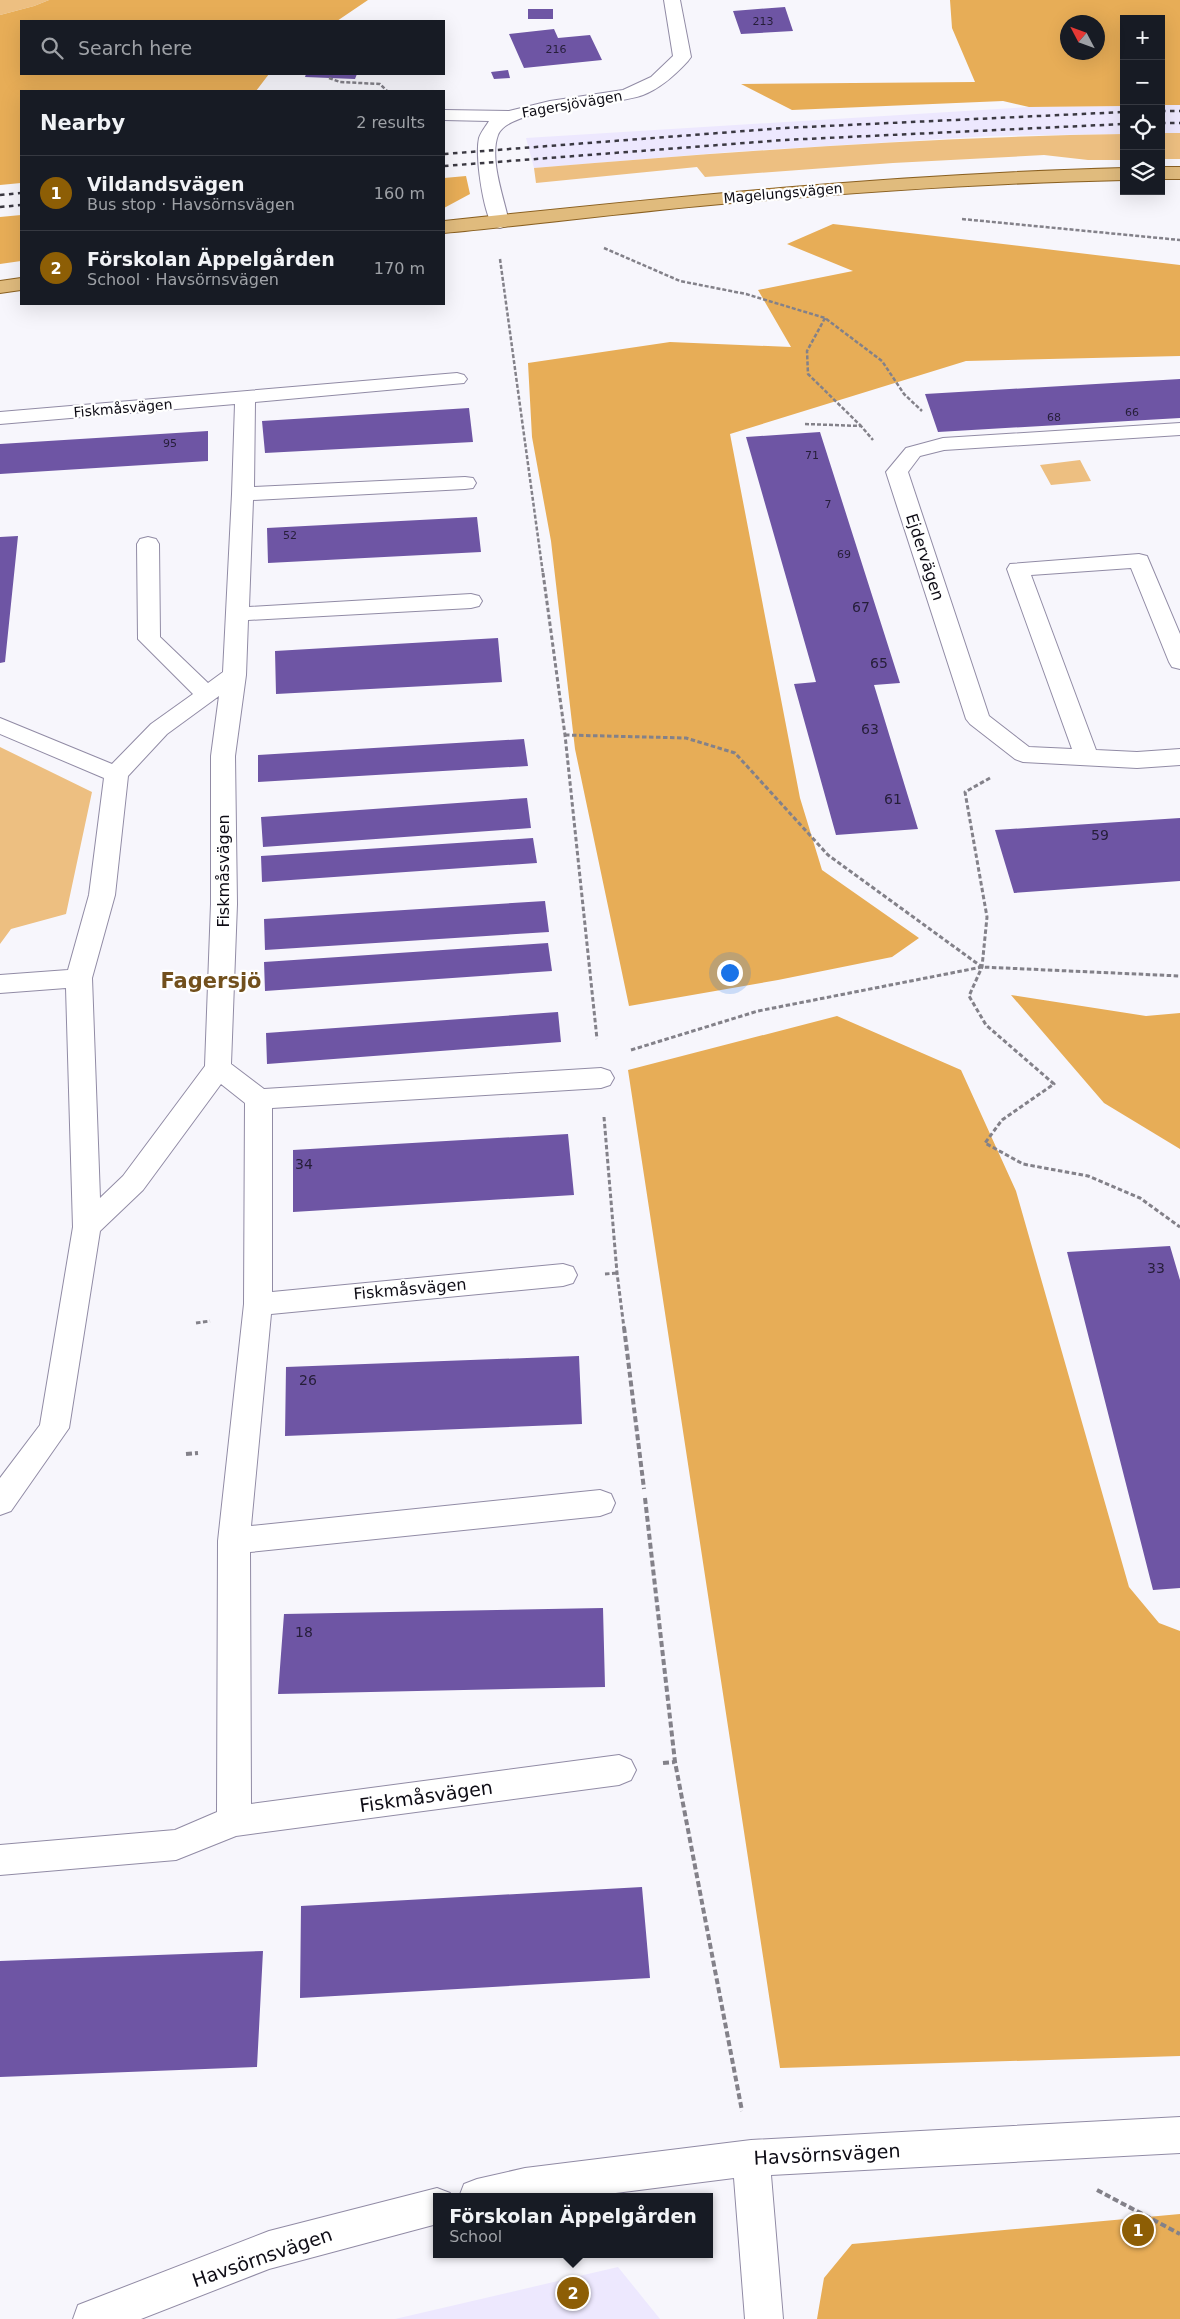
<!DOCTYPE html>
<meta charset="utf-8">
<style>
body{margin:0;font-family:"DejaVu Sans",sans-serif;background:#242831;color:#f1f3f6}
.controls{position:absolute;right:15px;top:15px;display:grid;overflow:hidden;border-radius:0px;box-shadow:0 5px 20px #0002}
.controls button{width:45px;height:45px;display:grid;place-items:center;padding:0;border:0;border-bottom:1px solid #363941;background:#171b24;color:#f1f3f6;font:25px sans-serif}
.compass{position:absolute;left:1060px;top:15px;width:45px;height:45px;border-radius:50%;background:#171b24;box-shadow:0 5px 20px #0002;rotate:311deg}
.you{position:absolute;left:729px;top:972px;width:18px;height:18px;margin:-12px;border:4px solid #fff;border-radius:50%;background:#1a73e8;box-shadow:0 0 0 8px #1a73e833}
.badge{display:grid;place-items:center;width:32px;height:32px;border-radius:50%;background:#8d5e05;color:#fff;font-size:16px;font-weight:700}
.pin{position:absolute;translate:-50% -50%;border:2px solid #fff;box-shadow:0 1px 5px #0006}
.popup{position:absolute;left:433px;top:2193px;width:280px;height:65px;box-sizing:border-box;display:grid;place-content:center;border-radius:0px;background:#171b24;filter:drop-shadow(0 1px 4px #0005);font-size:16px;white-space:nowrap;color:#9ea1a6}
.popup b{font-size:19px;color:#f1f3f6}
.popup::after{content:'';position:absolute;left:50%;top:100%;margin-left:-10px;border:10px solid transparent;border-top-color:#171b24}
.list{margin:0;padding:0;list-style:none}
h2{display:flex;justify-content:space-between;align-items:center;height:65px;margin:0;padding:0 20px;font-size:21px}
h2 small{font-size:16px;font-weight:400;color:#9ea1a6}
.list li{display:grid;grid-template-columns:32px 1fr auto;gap:15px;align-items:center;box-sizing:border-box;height:75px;padding:0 20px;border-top:1px solid #363941}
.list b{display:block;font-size:19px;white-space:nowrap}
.list p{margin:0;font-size:16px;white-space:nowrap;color:#9ea1a6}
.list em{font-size:16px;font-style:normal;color:#9ea1a6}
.icon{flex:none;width:28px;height:28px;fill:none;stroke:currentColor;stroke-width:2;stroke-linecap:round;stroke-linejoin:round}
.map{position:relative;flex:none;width:1180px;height:2319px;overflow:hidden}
.search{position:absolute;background:#171b24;box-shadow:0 5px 20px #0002;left:20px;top:20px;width:425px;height:55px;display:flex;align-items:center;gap:12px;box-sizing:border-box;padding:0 18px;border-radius:0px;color:#9ea1a6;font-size:19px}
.panel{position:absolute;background:#171b24;box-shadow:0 5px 20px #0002;left:20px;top:90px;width:425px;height:215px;border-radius:0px}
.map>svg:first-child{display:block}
.built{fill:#ede8fe}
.green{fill:#edbf81}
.forest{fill:#e7ad57;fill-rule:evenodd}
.building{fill:#6e55a4}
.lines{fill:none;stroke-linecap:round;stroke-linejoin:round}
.minor-casing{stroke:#918ba5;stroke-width:2}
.major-casing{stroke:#8a6021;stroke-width:2}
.path-far2{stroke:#838189;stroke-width:2.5;stroke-dasharray:4 2;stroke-linecap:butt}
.path-far1{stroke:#838189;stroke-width:3;stroke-dasharray:4.5 2.5;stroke-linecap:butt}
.path{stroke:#838189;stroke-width:4;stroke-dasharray:6 3;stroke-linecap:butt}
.minor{fill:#fff;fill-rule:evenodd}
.major{fill:#e0bb7d;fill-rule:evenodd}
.rail{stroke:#3b3942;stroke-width:2.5;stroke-dasharray:4.5 4.5;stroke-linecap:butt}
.labels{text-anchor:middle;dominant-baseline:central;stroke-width:4.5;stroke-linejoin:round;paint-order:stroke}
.far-number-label{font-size:11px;fill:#261e39}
.far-street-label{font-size:14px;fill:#0e0c15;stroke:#fff}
.number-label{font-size:14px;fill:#261e39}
.street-label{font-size:16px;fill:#0e0c15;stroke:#fff}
.near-street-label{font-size:19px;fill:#0e0c15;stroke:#fff}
.district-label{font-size:21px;font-weight:bold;fill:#72501d;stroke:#fff}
</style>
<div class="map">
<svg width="1180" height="2319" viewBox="0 0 1180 2319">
<rect width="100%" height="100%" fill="#f7f6fc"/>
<path class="built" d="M1161,105H1180V133H1161Z
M1124,106V134L990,136L731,152L534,168L526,138L1029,107Z
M618,2267L660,2319H395Z"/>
<path class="green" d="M0,0H49L34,6L0,15Z
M1161,133H1180V159H1161Z
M1124,134V160H1088L1044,155L893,163L705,177L697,167L536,183L534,168C730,152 927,137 1124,134Z
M1080,460L1091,481L1051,485L1040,465Z
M0,747L92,792L66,914L11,929L0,944Z"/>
<path class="forest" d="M49,0H368L337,21H21V74H269L256,91H21V183L0,185V15L34,6Z
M950,0H1180V105H1161V19H1124V106L1029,107L1003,101L792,110L741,84L975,82L952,28ZM1098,22V52H1068V22Z
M466,176L470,194L444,208V178Z
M21,215V261L0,264V217Z
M833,224L1180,265V356L966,361L730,434L800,798L822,870L919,938L892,957L778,980L629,1006L575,749L551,541L532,437L528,363L670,342L791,347L758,290L853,271L787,244Z
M1011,995L1146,1016L1180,1013V1149L1104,1103Z
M837,1016L961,1070L1016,1191L1129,1587L1159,1623L1180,1631V2056L780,2068L628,1070Z
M1180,2214V2319H817L824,2278L852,2244Z"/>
<path class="building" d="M785,7L793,31L741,34L733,11Z
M528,9H553V19H528Z
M554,29L558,38L590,35L602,60L524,68L509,34Z
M508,70L510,78L494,79L491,72Z
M306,74H357L355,79L305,77Z
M1180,379V418L938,432L925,394Z
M469,408L473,442L265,453L262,421Z
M208,431V461L0,474V444Z
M820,432L900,683L874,685L918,829L836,835L794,684L816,682L746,437Z
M477,517L481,552L268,563L267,528Z
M18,536L5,662L0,663V537Z
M498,638L502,682L276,694L275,651Z
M524,739L528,766L258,782V755Z
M527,798L531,828L263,847L261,817Z
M1180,818V881L1014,893L995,830Z
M533,838L537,863L262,882L261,856Z
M545,901L549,932L265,950L264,919Z
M548,943L552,971L265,991L264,962Z
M558,1012L561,1042L267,1064L266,1033Z
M568,1134L574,1195L293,1212V1150Z
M1170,1246L1180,1280V1588L1153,1590L1067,1252Z
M579,1356L582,1424L285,1436L286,1367Z
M603,1608L605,1687L278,1694L284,1614Z
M642,1887L650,1978L300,1998L301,1906Z
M263,1951L257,2067L0,2077V1961Z"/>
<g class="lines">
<defs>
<path id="minor" d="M664,0H680L691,57L688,61C675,75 661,88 643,95C614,106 508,107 498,135C489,159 504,198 509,222L507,226L500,228L493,226C483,211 475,156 479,138C481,132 486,126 489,121L444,120V110L509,111L550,101L623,90L651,77L673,56Z
M457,373L464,375L467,379L464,383L255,402L254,487L465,477L473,478L476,483L473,488L465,489L253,500L249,607L471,594L479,596L482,601L479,606L471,608L248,620L246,675L235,756L237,904L231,1064L264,1089L601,1068L610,1071L614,1078L610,1085L601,1088L272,1108V1292L563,1264L573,1267L577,1275L573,1283L563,1286L271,1314L251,1526L600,1490L611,1494L615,1503L611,1512L600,1516L250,1552L251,1804L619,1755L631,1760L636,1770L631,1780L619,1785L236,1836L176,1860L0,1875V1845L175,1830L217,1812L218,1541L244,1304L245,1103L221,1084L143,1190L100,1231L69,1428L11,1511L0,1515V1478L40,1425L73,1227L66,988L0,993V975L68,970L89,895L104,778L0,734V718L112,764L151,724L193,694L138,639L137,544L140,539L148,537L156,539L159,544L160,637L208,683L223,672L232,494L235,404L0,424V412ZM219,696L211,756V904L205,1066L123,1176L100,1198L92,978L115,895L128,776L167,734Z
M1180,423V435L944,450L920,456L908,472L989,716L1029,747L1072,749L1007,569L1010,564L1139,554L1147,556L1180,634V669L1172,667L1169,662L1131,568L1031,575L1096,750L1137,752L1180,749V765L1137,768L1023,762L1015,759L970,724L966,719L886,472L906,448L943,438Z
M1180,2117V2153L771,2175L783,2319H745L734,2178L584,2197H459L464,2184L477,2179L525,2168L751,2140Z
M437,2188L450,2193L452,2197H437V2224L269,2269L141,2319H73L78,2305L269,2231Z"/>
<path id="major" d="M1161,167H1180V179H1161Z
M1124,168V180C982,183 841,193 700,206C615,214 529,225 444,233V221C670,197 896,174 1124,168Z
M21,278V290L0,293V281Z"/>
</defs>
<use href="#minor" class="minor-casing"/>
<use href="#major" class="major-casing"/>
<path class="path-far2" d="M329,78L340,82L380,84L387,91
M962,219L1180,240
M604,248L680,281L746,294L825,318L882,361L904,394L922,411
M500,259L543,574
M825,318L807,351L808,374L861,426
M805,424L861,426L873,440"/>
<path class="path-far1" d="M543,573L565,735L597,1039
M565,735L686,738L735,753L828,855L982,967
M990,778L965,792L987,917L982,967L969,996L986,1025L1054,1084L1002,1120L985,1143L1023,1164L1088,1176L1140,1198L1180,1227
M631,1050L758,1011L982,967L1180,976
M604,1117L617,1273L624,1328
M605,1274L617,1273
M196,1323L210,1321"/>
<path class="path" d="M624,1327L644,1489
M186,1454L198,1453
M645,1498L675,1762L742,2111
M663,1763L675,1762
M1097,2190L1180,2234"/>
<use href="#minor" class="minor"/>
<use href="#major" class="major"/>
<path class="rail" d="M1161,111H1180
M1161,123H1180
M444,154L784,128L1124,112
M444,166L784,140L1124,124
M0,195L21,193
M0,207L21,205"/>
</g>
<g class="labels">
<g class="far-number-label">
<text x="763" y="21">213</text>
<text x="556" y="49">216</text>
<text x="1132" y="412">66</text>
<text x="1054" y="417">68</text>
<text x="170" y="443">95</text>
<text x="812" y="455">71</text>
<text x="828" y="504">7</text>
<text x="290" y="535">52</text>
<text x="844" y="554">69</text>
</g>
<g class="far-street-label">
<text transform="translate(572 104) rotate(-10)">Fagersjövägen</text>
<text transform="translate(783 193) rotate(-5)">Magelungsvägen</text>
<text transform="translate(123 408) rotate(-5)">Fiskmåsvägen</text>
</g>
<g class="number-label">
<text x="861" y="607">67</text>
<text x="879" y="663">65</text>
<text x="870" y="729">63</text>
<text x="893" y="799">61</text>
<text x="1100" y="835">59</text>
<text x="304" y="1164">34</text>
<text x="1156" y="1268">33</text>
<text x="308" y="1380">26</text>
<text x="304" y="1632">18</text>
</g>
<g class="street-label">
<text transform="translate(925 557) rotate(72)">Ejdervägen</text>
<text transform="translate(223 871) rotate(-90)">Fiskmåsvägen</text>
<text transform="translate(410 1289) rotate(-5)">Fiskmåsvägen</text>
</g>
<g class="near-street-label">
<text transform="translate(426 1796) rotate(-8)">Fiskmåsvägen</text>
<text transform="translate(827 2154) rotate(-3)">Havsörnsvägen</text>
<text transform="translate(262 2257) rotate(-19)">Havsörnsvägen</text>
</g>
<g class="district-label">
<text x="211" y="981">Fagersjö</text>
</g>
</g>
</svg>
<div class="controls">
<button>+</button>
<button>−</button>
<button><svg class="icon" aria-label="locate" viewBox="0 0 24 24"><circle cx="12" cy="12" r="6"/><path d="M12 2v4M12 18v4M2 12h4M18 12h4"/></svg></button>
<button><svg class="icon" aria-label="layers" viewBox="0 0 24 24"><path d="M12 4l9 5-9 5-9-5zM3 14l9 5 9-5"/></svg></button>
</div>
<svg class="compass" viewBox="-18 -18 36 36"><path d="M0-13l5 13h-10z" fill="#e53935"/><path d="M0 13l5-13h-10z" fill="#9ea1a6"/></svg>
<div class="you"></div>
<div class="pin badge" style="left:1138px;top:2230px">1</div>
<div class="pin badge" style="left:573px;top:2293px">2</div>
<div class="popup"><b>Förskolan Äppelgården</b>School</div>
<div class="search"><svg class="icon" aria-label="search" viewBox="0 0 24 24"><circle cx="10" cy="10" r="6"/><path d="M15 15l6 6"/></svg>Search here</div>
<section class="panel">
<h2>Nearby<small>2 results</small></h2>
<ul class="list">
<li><span class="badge">1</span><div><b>Vildandsvägen</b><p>Bus stop · Havsörnsvägen</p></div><em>160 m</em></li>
<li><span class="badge">2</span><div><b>Förskolan Äppelgården</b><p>School · Havsörnsvägen</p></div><em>170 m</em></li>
</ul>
</section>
</div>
